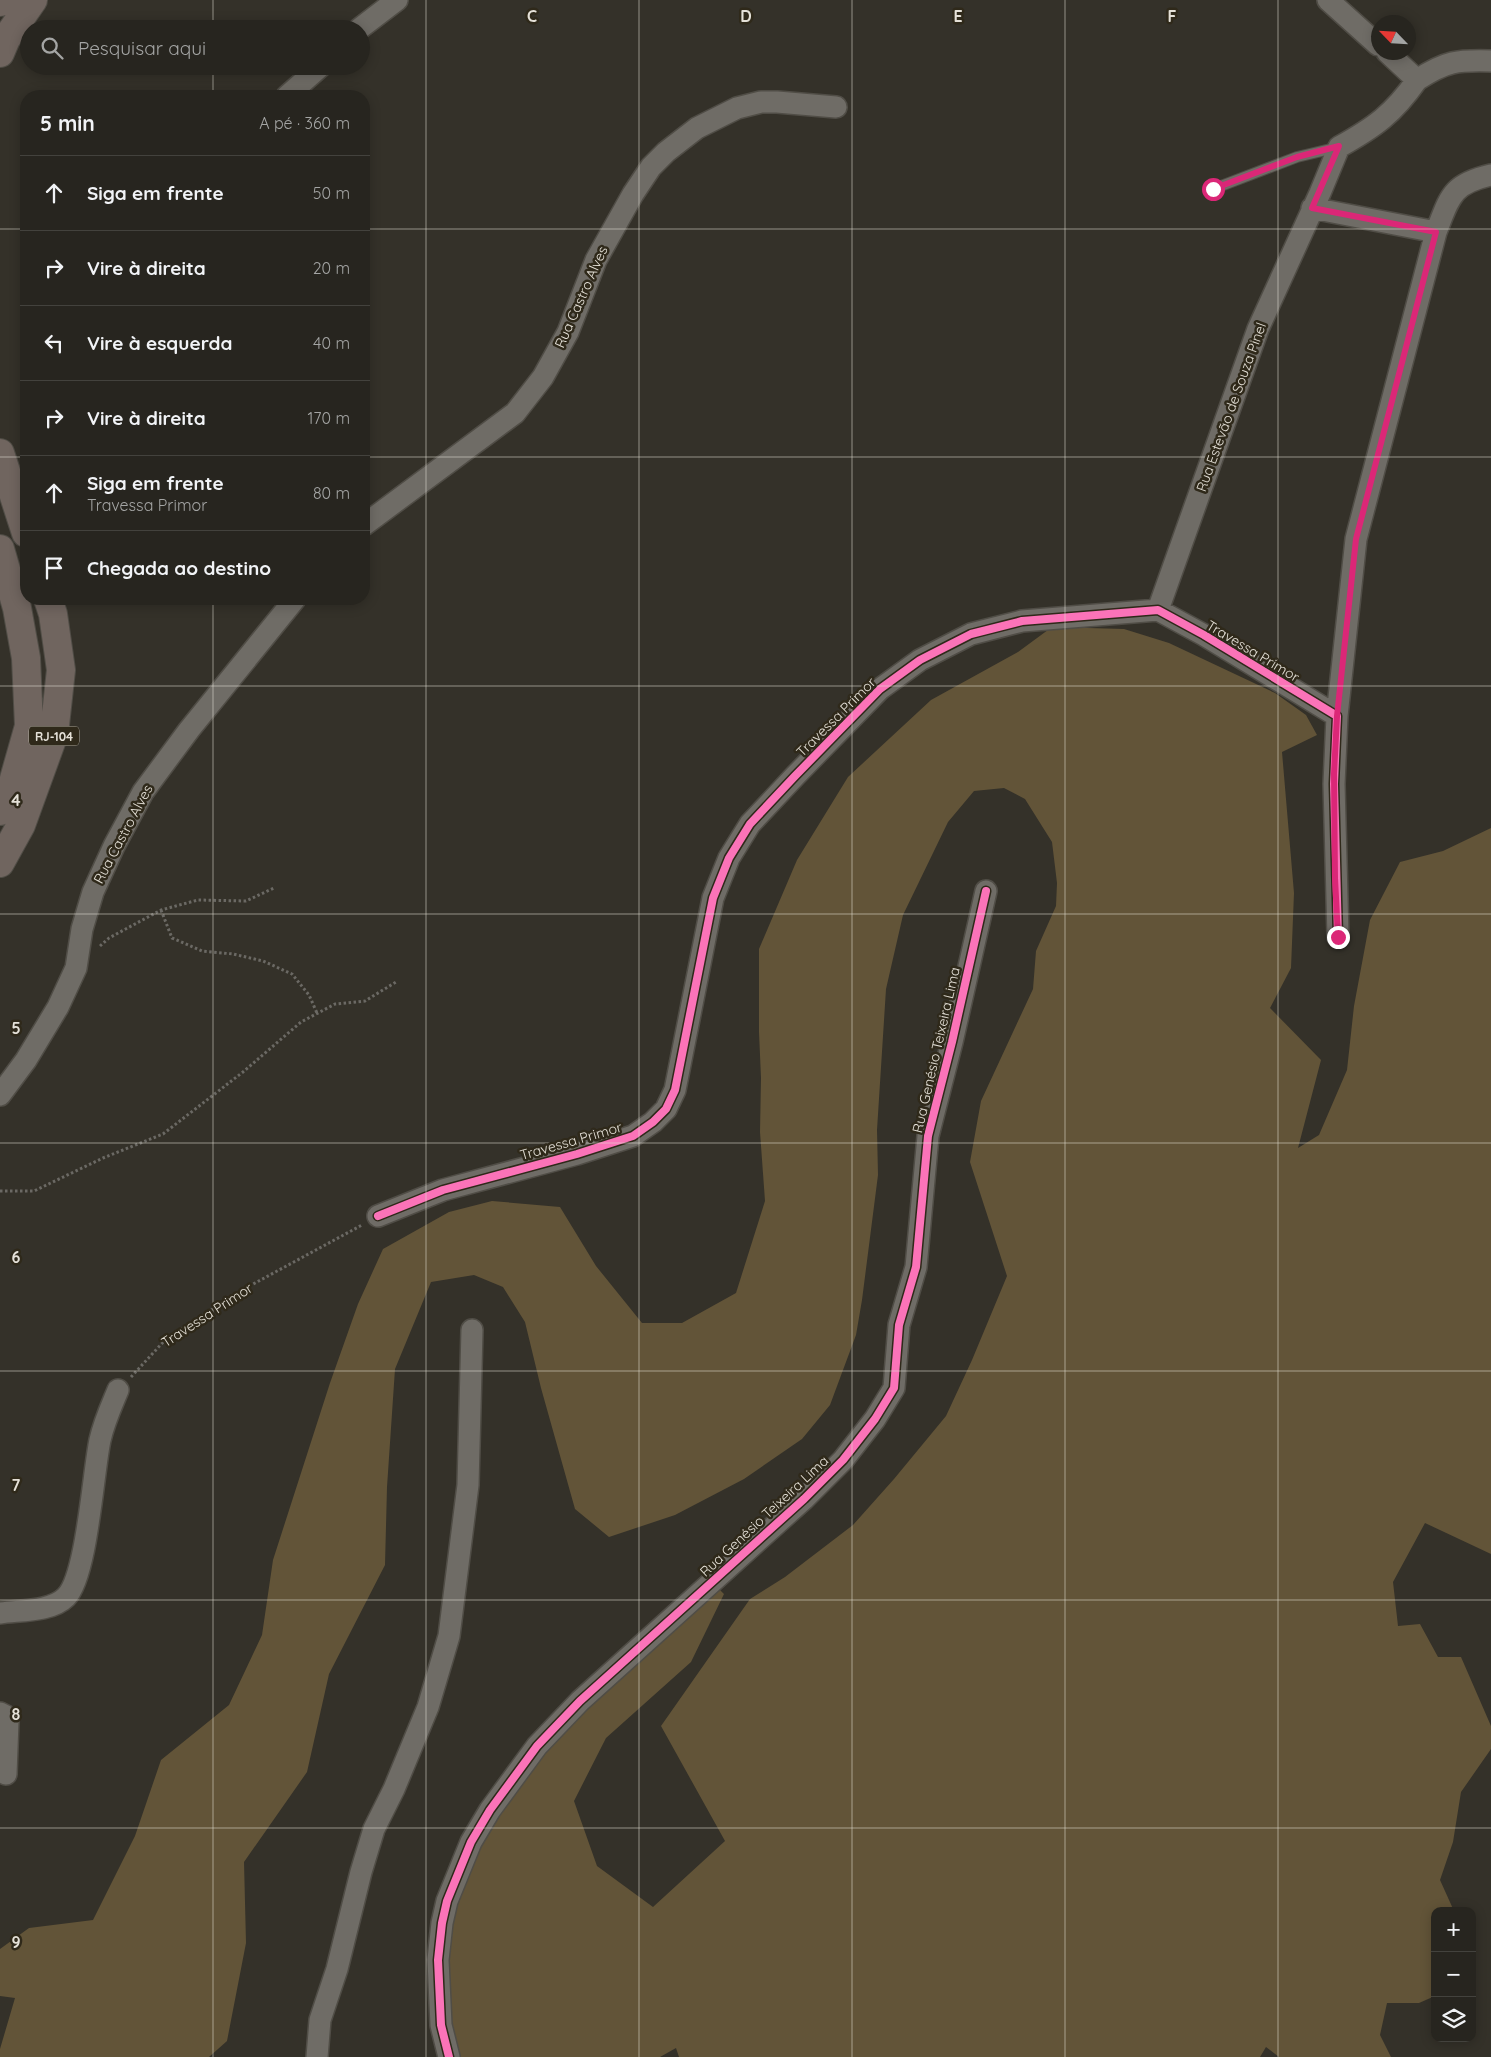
<!DOCTYPE html>
<html lang="pt">
<meta charset="utf-8">
<style>
body{margin:0;font-family:Quicksand,sans-serif;background:#2f2d28;color:#f1f3f6}
.controls{position:absolute;right:15px;bottom:15px;display:grid;overflow:hidden;border-radius:10px;box-shadow:0 2px 12px #0003}
.controls button{width:45px;height:45px;display:grid;place-items:center;padding:0;border:0;border-bottom:1px solid #43423d;background:#27251f;color:#f1f3f6;font:25px sans-serif}
.compass{position:absolute;left:1371px;top:15px;width:45px;height:45px;border-radius:50%;background:#27251f;box-shadow:0 2px 12px #0003;rotate:295deg}
.stop{position:absolute;width:15px;height:15px;margin:-11px;border:4px solid #db2777;border-radius:50%;background:#fff}
.stop.end{background:#db2777;border-color:#fff;box-shadow:0 1px 5px #0008}
.list{margin:0;padding:0;list-style:none}
h2{display:flex;justify-content:space-between;align-items:center;height:65px;margin:0;padding:0 20px;font-size:21px}
h2 small{font-size:16px;font-weight:400;color:#a4a5a4}
.list li{display:grid;grid-template-columns:32px 1fr auto;gap:15px;align-items:center;box-sizing:border-box;height:75px;padding:0 20px;border-top:1px solid #43423d}
.list b{display:block;font-size:19px;white-space:nowrap}
.list p{margin:0;font-size:16px;white-space:nowrap;color:#a4a5a4}
.list em{font-size:16px;font-style:normal;color:#a4a5a4}
.icon{flex:none;width:28px;height:28px;fill:none;stroke:currentColor;stroke-width:2;stroke-linecap:round;stroke-linejoin:round}
.map{position:relative;flex:none;width:1491px;height:2057px;overflow:hidden}
.search{position:absolute;background:#27251f;box-shadow:0 2px 12px #0003;left:20px;top:20px;width:350px;height:55px;display:flex;align-items:center;gap:12px;box-sizing:border-box;padding:0 18px;border-radius:28px;color:#a4a5a4;font-size:19px}
.panel{position:absolute;background:#27251f;box-shadow:0 2px 12px #0003;left:20px;top:90px;width:350px;height:515px;border-radius:20px}
.map>svg:first-child{display:block}
.green{fill:#625438}
.lines{fill:none;stroke-linecap:round;stroke-linejoin:round}
.lane-casing{stroke:#504d46;stroke-width:12}
.street-casing{stroke:#504d46;stroke-width:24}
.highway-casing{stroke:#504d46;stroke-width:30}
.path{stroke:#6b6964;stroke-width:3;stroke-dasharray:2.5 2.5;stroke-linecap:butt}
.lane{stroke:#6f6c66;stroke-width:10}
.street{stroke:#6f6c66;stroke-width:21}
.highway{stroke:#70655f;stroke-width:28}
.cycleway-casing{stroke:#2f291a;stroke-width:11}
.cycleway{stroke:#fb73b8;stroke-width:8}
.route{stroke:#db2777;stroke-width:6}
.grid{fill:none;stroke:#e5e1d8;stroke-width:1;stroke-opacity:0.55}
.labels{text-anchor:middle;dominant-baseline:central;stroke-width:5;stroke-linejoin:round;paint-order:stroke}
.shield{fill:#2f291a;stroke:#aeaa9f;stroke-width:1}
.shield-label{font-size:12px;font-weight:bold;fill:#e5e1d8}
.street-label{font-size:14px;fill:#e5e1d8;stroke:#2f291a}
.grid-label{font-size:16px;text-anchor:middle;font-weight:bold;fill:#e5e1d8;stroke:#2f291a;stroke-width:5;stroke-linejoin:round;paint-order:stroke}
</style>
<div class="map">
<svg width="1491" height="2057" viewBox="0 0 1491 2057">
<rect width="100%" height="100%" fill="#343129"/>
<path class="green" d="M1052,627L1124,629L1169,643L1275,693L1306,715L1317,735L1282,752L1294,893L1291,968L1270,1008L1321,1060L1298,1148L1319,1135L1347,1070L1354,1006L1370,920L1400,862L1443,851L1491,828V1554L1425,1523L1393,1582L1398,1626L1420,1624L1438,1657H1461L1491,1726V1749L1461,1792L1453,1842L1440,1880L1454,1911H1435V1996L1419,2003H1387L1380,2035L1391,2057H1279L1266,2047L1260,2057H679L676,2048L660,2057H452L445,1924L496,1804L583,1706L715,1585L724,1594L691,1662L606,1738L574,1801L597,1866L653,1907L725,1841L661,1726L750,1599L785,1577L853,1525L894,1479L946,1416L972,1360L1007,1276L970,1162L981,1101L1033,989L1036,951L1056,906L1057,883L1052,842L1025,799L1004,788L974,791L948,822L903,915L886,989L877,1130L878,1175L862,1300L856,1335L830,1405L802,1439L744,1479L675,1515L609,1537L575,1509L541,1388L525,1322L503,1287L474,1275L431,1282L395,1369L387,1487L385,1565L329,1674L307,1772L244,1862L246,1943L227,2041L209,2057H0V2049L15,1998L0,1996V1949L29,1928L93,1920L135,1836L161,1760L229,1705L262,1635L273,1560L330,1383L358,1304L383,1249L449,1212L492,1201L560,1207L596,1266L642,1323H682L736,1293L765,1201L760,1132L761,1078L759,1032V949L797,860L848,777L931,700L1018,652Z"/>
<g class="lines">
<defs>
<path id="lane" d="M1213,189L1297,157L1339,147"/>
<path id="street" d="M1328,0L1378,45
M359,29L397,0
M1387,52L1417,80C1446,61 1457,60 1491,61
M287,96L321,66
M1312,208L1436,232
M364,525L515,413L543,377L568,332L596,260L633,194L651,167L666,152L697,128L737,108L761,102H777L836,107
M1158,610L1258,329L1320,193L1339,147C1375,127 1393,114 1417,80
M1337,716L1356,539L1436,232C1450,197 1451,184 1491,175
M0,1095L26,1060L58,1007L76,968L82,929L93,892L114,846L143,792L189,730L295,599
M378,1216L443,1190L577,1154L633,1136L653,1122L666,1109L675,1090L713,898L729,858L750,824L795,776L880,689L920,660L971,634L1022,621L1158,610L1204,635L1337,716L1334,784L1338,937
M0,1613C20,1610 51,1612 66,1597C87,1576 93,1473 100,1440C104,1422 111,1407 118,1390
M0,1713L6,1716L8,1721L6,1774
M317,2057L320,2020L337,1969L361,1872L374,1829L394,1789L428,1707L449,1636L468,1485L472,1330
M449,2057L441,2025L438,1960L442,1923L447,1901L471,1842L490,1810L537,1746L580,1701L804,1499L843,1460L875,1419L894,1388L899,1325L916,1267L928,1136L952,1042L986,891"/>
<path id="highway" d="M0,2L2,0
M0,53L6,39L33,0
M0,453L26,533
M0,549L17,608L26,658L29,726L12,786L0,811
M0,863L21,825L54,734L61,670L53,614L48,599"/>
</defs>
<use href="#lane" class="lane-casing"/>
<use href="#street" class="street-casing"/>
<use href="#highway" class="highway-casing"/>
<path class="path" d="M161,910L172,938L202,951L233,954L263,961L292,974L309,995L317,1013
M100,946L109,938L161,910L198,900L246,901L274,888
M0,1191H34L103,1158L163,1134L243,1072L301,1022L335,1004L365,1001L396,982
M131,1377L166,1339L244,1289L362,1225"/>
<use href="#lane" class="lane"/>
<use href="#street" class="street"/>
<use href="#highway" class="highway"/>
<defs>
<path id="cycleway" d="M378,1216L443,1190L577,1154L633,1136L653,1122L666,1109L675,1090L713,898L729,858L750,824L795,776L880,689L920,660L971,634L1022,621L1158,610L1204,635L1337,716L1334,784L1338,937
M449,2057L441,2025L438,1960L442,1923L447,1901L471,1842L490,1810L537,1746L580,1701L804,1499L843,1460L875,1419L894,1388L899,1325L916,1267L928,1136L952,1042L986,891"/>
</defs>
<use href="#cycleway" class="cycleway-casing"/>
<use href="#cycleway" class="cycleway"/>
</g>
<g class="lines">
<path class="route" d="M1213,189L1297,157L1339,146L1312,208L1436,232L1356,539L1337,716L1334,774L1335,878L1338,937"/>
</g>
<path class="grid" d="M213,0V29M426,0V2057M639,0V2057M852,0V2057M1065,0V2057M1278,0V2057M213,66V96M0,229H26M364,229H1491M0,457H26M364,457H1491M213,599V2057M0,686H1491M0,914H1491M0,1143H1491M0,1371H1491M0,1600H1491M0,1828H1491"/>
<g class="labels">
<rect class="shield" x="29" y="726.5" width="50" height="19" rx="4"/>
<g class="shield-label">
<text x="54" y="736">RJ-104</text>
</g>
<g class="street-label">
<text transform="translate(581 297) rotate(-66)">Rua Castro Alves</text>
<text transform="translate(1231 407) rotate(-70)">Rua Estevão de Souza Pinel</text>
<text transform="translate(1253 651) rotate(31)">Travessa Primor</text>
<text transform="translate(836 717) rotate(-45)">Travessa Primor</text>
<text transform="translate(123 834) rotate(-62)">Rua Castro Alves</text>
<text transform="translate(936 1050) rotate(-77)">Rua Genésio Teixeira Lima</text>
<text transform="translate(571 1141) rotate(-16)">Travessa Primor</text>
<text transform="translate(207 1315) rotate(-33)">Travessa Primor</text>
<text transform="translate(764 1516) rotate(-43)">Rua Genésio Teixeira Lima</text>
</g>
</g>
<g class="grid-label">
<text x="532" y="22">C</text>
<text x="746" y="22">D</text>
<text x="958" y="22">E</text>
<text x="1172" y="22">F</text>
<text x="16" y="806">4</text>
<text x="16" y="1034">5</text>
<text x="16" y="1263">6</text>
<text x="16" y="1491">7</text>
<text x="16" y="1720">8</text>
<text x="16" y="1948">9</text>
</g>
</svg>
<div class="controls">
<button>+</button>
<button>−</button>
<button><svg class="icon" aria-label="layers" viewBox="0 0 24 24"><path d="M12 4l9 5-9 5-9-5zM3 14l9 5 9-5"/></svg></button>
</div>
<svg class="compass" viewBox="-18 -18 36 36"><path d="M0-13l5 13h-10z" fill="#e53935"/><path d="M0 13l5-13h-10z" fill="#a4a5a4"/></svg>
<div class="stop" style="left:1213px;top:189px"></div>
<div class="stop end" style="left:1338px;top:937px"></div>
<div class="search"><svg class="icon" aria-label="search" viewBox="0 0 24 24"><circle cx="10" cy="10" r="6"/><path d="M15 15l6 6"/></svg>Pesquisar aqui</div>
<section class="panel">
<h2>5 min<small>A pé · 360 m</small></h2>
<ul class="list">
<li><svg class="icon" aria-label="ahead" viewBox="0 0 24 24"><path d="M12 20V5M6 11l6-6 6 6"/></svg><div><b>Siga em frente</b></div><em>50 m</em></li>
<li><svg class="icon" aria-label="right" viewBox="0 0 24 24"><path d="M7 20v-9h11M14 6l5 5-5 5"/></svg><div><b>Vire à direita</b></div><em>20 m</em></li>
<li><svg class="icon" aria-label="left" viewBox="0 0 24 24"><path d="M17 20v-9H6M10 6l-5 5 5 5"/></svg><div><b>Vire à esquerda</b></div><em>40 m</em></li>
<li><svg class="icon" aria-label="right" viewBox="0 0 24 24"><path d="M7 20v-9h11M14 6l5 5-5 5"/></svg><div><b>Vire à direita</b></div><em>170 m</em></li>
<li><svg class="icon" aria-label="ahead" viewBox="0 0 24 24"><path d="M12 20V5M6 11l6-6 6 6"/></svg><div><b>Siga em frente</b><p>Travessa Primor</p></div><em>80 m</em></li>
<li><svg class="icon" aria-label="arrive" viewBox="0 0 24 24"><path d="M6 21V4h12l-3 4 3 4H6"/></svg><div><b>Chegada ao destino</b></div></li>
</ul>
</section>
</div>
